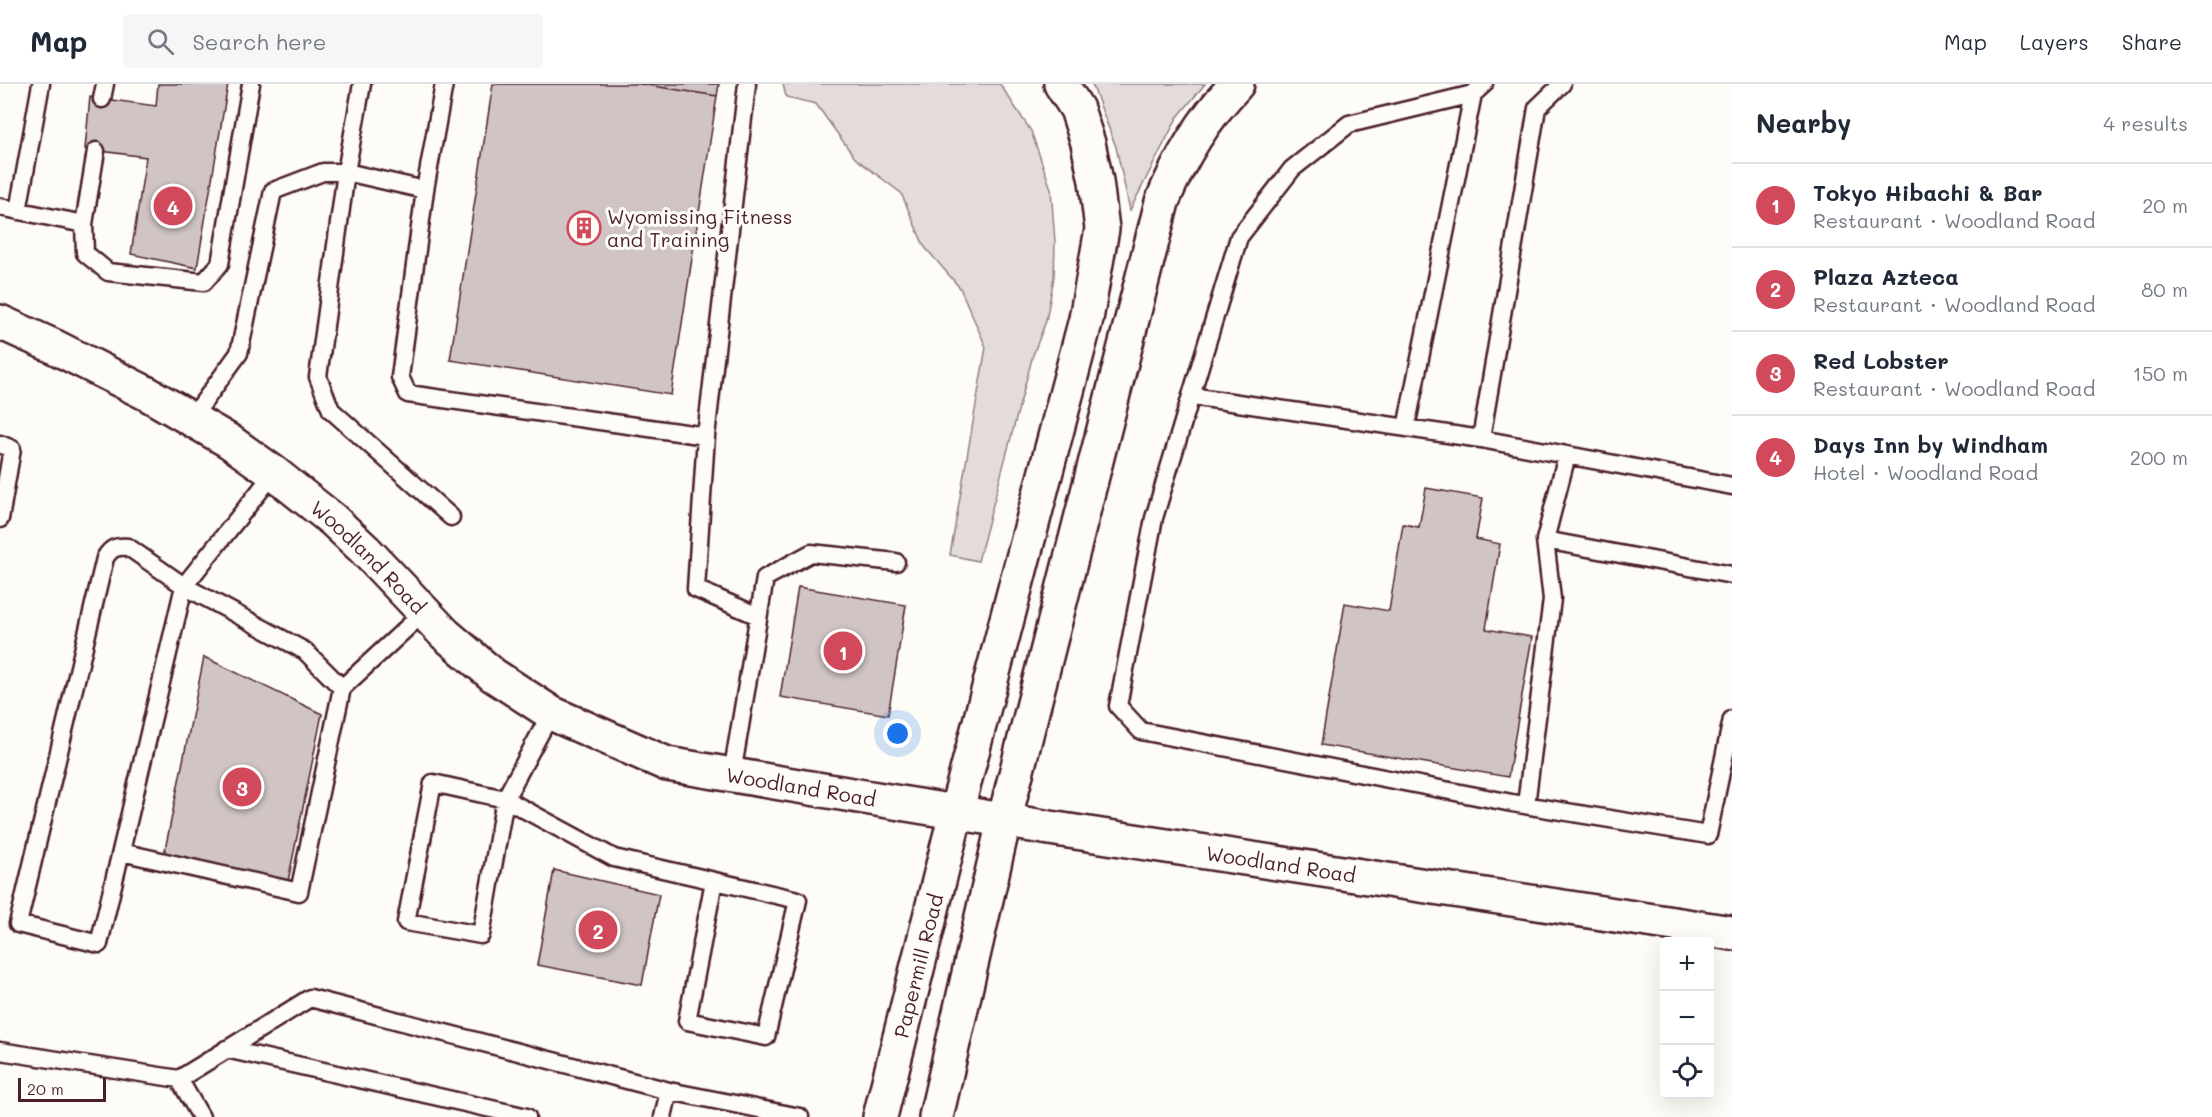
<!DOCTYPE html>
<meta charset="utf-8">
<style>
body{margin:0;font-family:Mali,sans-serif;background:#f6f6f7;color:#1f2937}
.controls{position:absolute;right:18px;bottom:18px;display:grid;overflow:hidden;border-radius:6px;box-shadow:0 6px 24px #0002}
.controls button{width:54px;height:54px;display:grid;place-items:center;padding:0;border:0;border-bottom:2px solid #e0e1e3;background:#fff;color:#1f2937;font:30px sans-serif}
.scale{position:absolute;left:18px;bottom:15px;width:88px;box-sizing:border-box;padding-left:6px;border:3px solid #4a1f2b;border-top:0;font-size:16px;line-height:21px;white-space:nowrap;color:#4a1f2b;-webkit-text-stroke:4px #fdfcf7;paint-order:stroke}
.you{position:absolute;left:898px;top:650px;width:21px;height:21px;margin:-15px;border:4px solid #fff;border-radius:50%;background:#1a73e8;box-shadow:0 0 0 9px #1a73e833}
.badge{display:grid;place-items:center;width:39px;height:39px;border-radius:50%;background:#d1495b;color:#fff;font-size:20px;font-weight:700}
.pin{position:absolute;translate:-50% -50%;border:3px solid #fff;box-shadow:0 2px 6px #0006}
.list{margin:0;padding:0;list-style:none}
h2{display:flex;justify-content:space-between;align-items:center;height:78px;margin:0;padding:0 24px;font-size:26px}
h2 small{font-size:20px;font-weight:400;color:#747a83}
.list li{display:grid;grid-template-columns:39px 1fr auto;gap:18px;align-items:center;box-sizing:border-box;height:84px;padding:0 24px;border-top:2px solid #e0e1e3}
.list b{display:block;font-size:22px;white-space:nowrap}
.list p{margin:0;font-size:20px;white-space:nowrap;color:#747a83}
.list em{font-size:20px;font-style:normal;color:#747a83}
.icon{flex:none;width:33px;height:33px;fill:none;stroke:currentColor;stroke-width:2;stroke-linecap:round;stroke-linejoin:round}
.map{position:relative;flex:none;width:1732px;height:1033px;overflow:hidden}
header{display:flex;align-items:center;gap:36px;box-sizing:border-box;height:84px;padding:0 30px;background:#fff;border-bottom:2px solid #e0e1e3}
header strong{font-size:28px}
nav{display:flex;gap:33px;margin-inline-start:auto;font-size:21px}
.search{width:420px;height:54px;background:#f6f6f7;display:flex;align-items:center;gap:15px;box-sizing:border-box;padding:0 21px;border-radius:6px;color:#747a83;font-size:22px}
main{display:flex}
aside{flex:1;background:#fff}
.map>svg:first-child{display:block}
.green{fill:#e3dcda;stroke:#967e82;stroke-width:1.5}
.building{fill:#d0c5c4;stroke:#4a1f2b;stroke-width:1.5}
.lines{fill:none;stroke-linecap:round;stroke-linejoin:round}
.lane-casing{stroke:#4a1f2b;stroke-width:21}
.secondary-casing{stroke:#4a1f2b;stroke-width:38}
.highway-casing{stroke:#4a1f2b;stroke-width:38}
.lane{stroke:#fdfcf7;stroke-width:16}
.secondary{stroke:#fdfcf7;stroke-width:33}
.highway{stroke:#fdfcf7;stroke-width:33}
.labels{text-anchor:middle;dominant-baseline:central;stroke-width:6;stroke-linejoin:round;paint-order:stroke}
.poi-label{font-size:20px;fill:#4a1f2b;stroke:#fdfcf7;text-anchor:start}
.street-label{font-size:20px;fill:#4a1f2b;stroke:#fdfcf7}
</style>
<header>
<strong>Map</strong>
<div class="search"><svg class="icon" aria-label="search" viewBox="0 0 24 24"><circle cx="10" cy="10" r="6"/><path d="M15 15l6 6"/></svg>Search here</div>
<nav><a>Map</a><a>Layers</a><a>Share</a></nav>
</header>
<main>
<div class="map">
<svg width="1732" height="1033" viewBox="0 0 1732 1033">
<rect width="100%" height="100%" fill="#fdfcf7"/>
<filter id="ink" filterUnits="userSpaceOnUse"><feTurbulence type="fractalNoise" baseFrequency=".0167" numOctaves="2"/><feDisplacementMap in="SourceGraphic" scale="12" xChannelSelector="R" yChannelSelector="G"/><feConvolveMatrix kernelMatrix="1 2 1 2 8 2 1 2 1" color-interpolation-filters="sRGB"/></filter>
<g filter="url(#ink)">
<path class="green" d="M783,0H1000L1031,47L1051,105L1055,158L1054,193L1046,237L1033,271L978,477L950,471L986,263L960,204L924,162L901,109L855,74L816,20L786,13Z
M1092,0H1205L1177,34L1130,126L1116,63Z"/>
<path class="building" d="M158,0H228L197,184L131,170L146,73L85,65L90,13L156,22Z
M493,0H640L717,12L671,311L450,276Z
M640,0H719L717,12Z
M1426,404L1483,414L1476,455L1500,460L1486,545L1532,553L1508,693L1321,661L1345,519L1389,527L1403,440L1419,443Z
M798,503L906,521L888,631L780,613Z
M204,573L322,630L287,802L163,776Z
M554,786L659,810L642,901L537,881Z"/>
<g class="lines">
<defs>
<path id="lane" d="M362,0L346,88L318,293L331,326L451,433
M444,0L425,106L400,293L408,310L706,352
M747,0L706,352L696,505L758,532
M1484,0L1473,10L1349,40L1292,85L1239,153L1154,434L1118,622L1141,647L1512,719L1708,751L1732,635
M102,15L105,0
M0,123L84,140L96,67
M18,127L41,0
M84,140L85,169L108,188L204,198L220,180L251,0
M1191,312L1481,355L1732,402
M192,334L239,269L273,107L323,88H346L425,106
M1406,344L1473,10
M1481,355L1537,24L1562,0
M0,360L12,365L0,435
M1545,456L1732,491
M342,604L424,528
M551,629L505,715L481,851L406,838L433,699L505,715L614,774L798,816L766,953L687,937L714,797
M732,690L765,494L811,469L896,478
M1526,721L1552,515L1545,456L1567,371
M121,768L299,808L342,604L305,567L184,502L128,463C116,462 111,464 105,474L18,840L99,860L184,502L274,389
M226,965L527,1033
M0,967L179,995L310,914L669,1007L800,1033
M179,995L201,1033
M663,1033L669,1007"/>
<g id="secondary">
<path id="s1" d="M0,238L53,262L148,310L229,357L274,389L333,436L365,466L445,550L493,591L551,629L667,680L1056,745L1732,849"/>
<path id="s2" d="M880,1033L956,729"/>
<path d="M936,1033L1004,737"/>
</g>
<path id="highway" d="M956,729L1086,235L1102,145L1096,97L1088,59L1077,25L1061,0
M1004,737L1162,118C1180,74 1204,34 1237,0"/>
</defs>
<use href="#lane" class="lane-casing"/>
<use href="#secondary" class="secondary-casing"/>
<use href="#highway" class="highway-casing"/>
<use href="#lane" class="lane"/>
<use href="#secondary" class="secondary"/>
<use href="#highway" class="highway"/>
</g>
</g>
<defs>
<symbol id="building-ring" viewBox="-11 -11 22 22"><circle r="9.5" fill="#fdfcf7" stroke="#d1495b" stroke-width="1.5"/><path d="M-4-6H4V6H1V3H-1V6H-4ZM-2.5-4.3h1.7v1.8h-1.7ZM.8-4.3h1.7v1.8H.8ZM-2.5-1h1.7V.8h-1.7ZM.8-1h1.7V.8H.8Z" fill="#d1495b"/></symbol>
</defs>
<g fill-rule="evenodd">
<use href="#building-ring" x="565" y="125" width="38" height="38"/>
</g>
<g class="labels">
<g class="poi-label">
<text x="607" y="132">Wyomissing Fitness<tspan x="607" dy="23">and Training</tspan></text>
</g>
<g class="street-label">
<text stroke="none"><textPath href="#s1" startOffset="440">Woodland Road</textPath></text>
<text stroke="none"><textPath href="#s1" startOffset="944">Woodland Road</textPath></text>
<text stroke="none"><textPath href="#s1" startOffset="1430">Woodland Road</textPath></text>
<text stroke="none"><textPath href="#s2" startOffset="156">Papermill Road</textPath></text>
</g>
</g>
</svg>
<div class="controls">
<button>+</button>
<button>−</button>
<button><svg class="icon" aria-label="locate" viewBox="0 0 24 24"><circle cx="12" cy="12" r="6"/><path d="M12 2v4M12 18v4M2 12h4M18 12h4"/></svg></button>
</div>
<div class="scale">20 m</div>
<div class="you"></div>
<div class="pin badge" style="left:843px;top:567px">1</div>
<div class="pin badge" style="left:598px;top:846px">2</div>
<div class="pin badge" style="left:242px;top:703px">3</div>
<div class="pin badge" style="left:173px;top:122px">4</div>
</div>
<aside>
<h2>Nearby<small>4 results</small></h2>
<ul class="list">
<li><span class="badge">1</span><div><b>Tokyo Hibachi &amp; Bar</b><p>Restaurant · Woodland Road</p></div><em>20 m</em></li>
<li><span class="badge">2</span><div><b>Plaza Azteca</b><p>Restaurant · Woodland Road</p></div><em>80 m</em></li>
<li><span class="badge">3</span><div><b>Red Lobster</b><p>Restaurant · Woodland Road</p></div><em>150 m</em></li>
<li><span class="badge">4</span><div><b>Days Inn by Windham</b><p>Hotel · Woodland Road</p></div><em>200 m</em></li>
</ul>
</aside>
</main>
